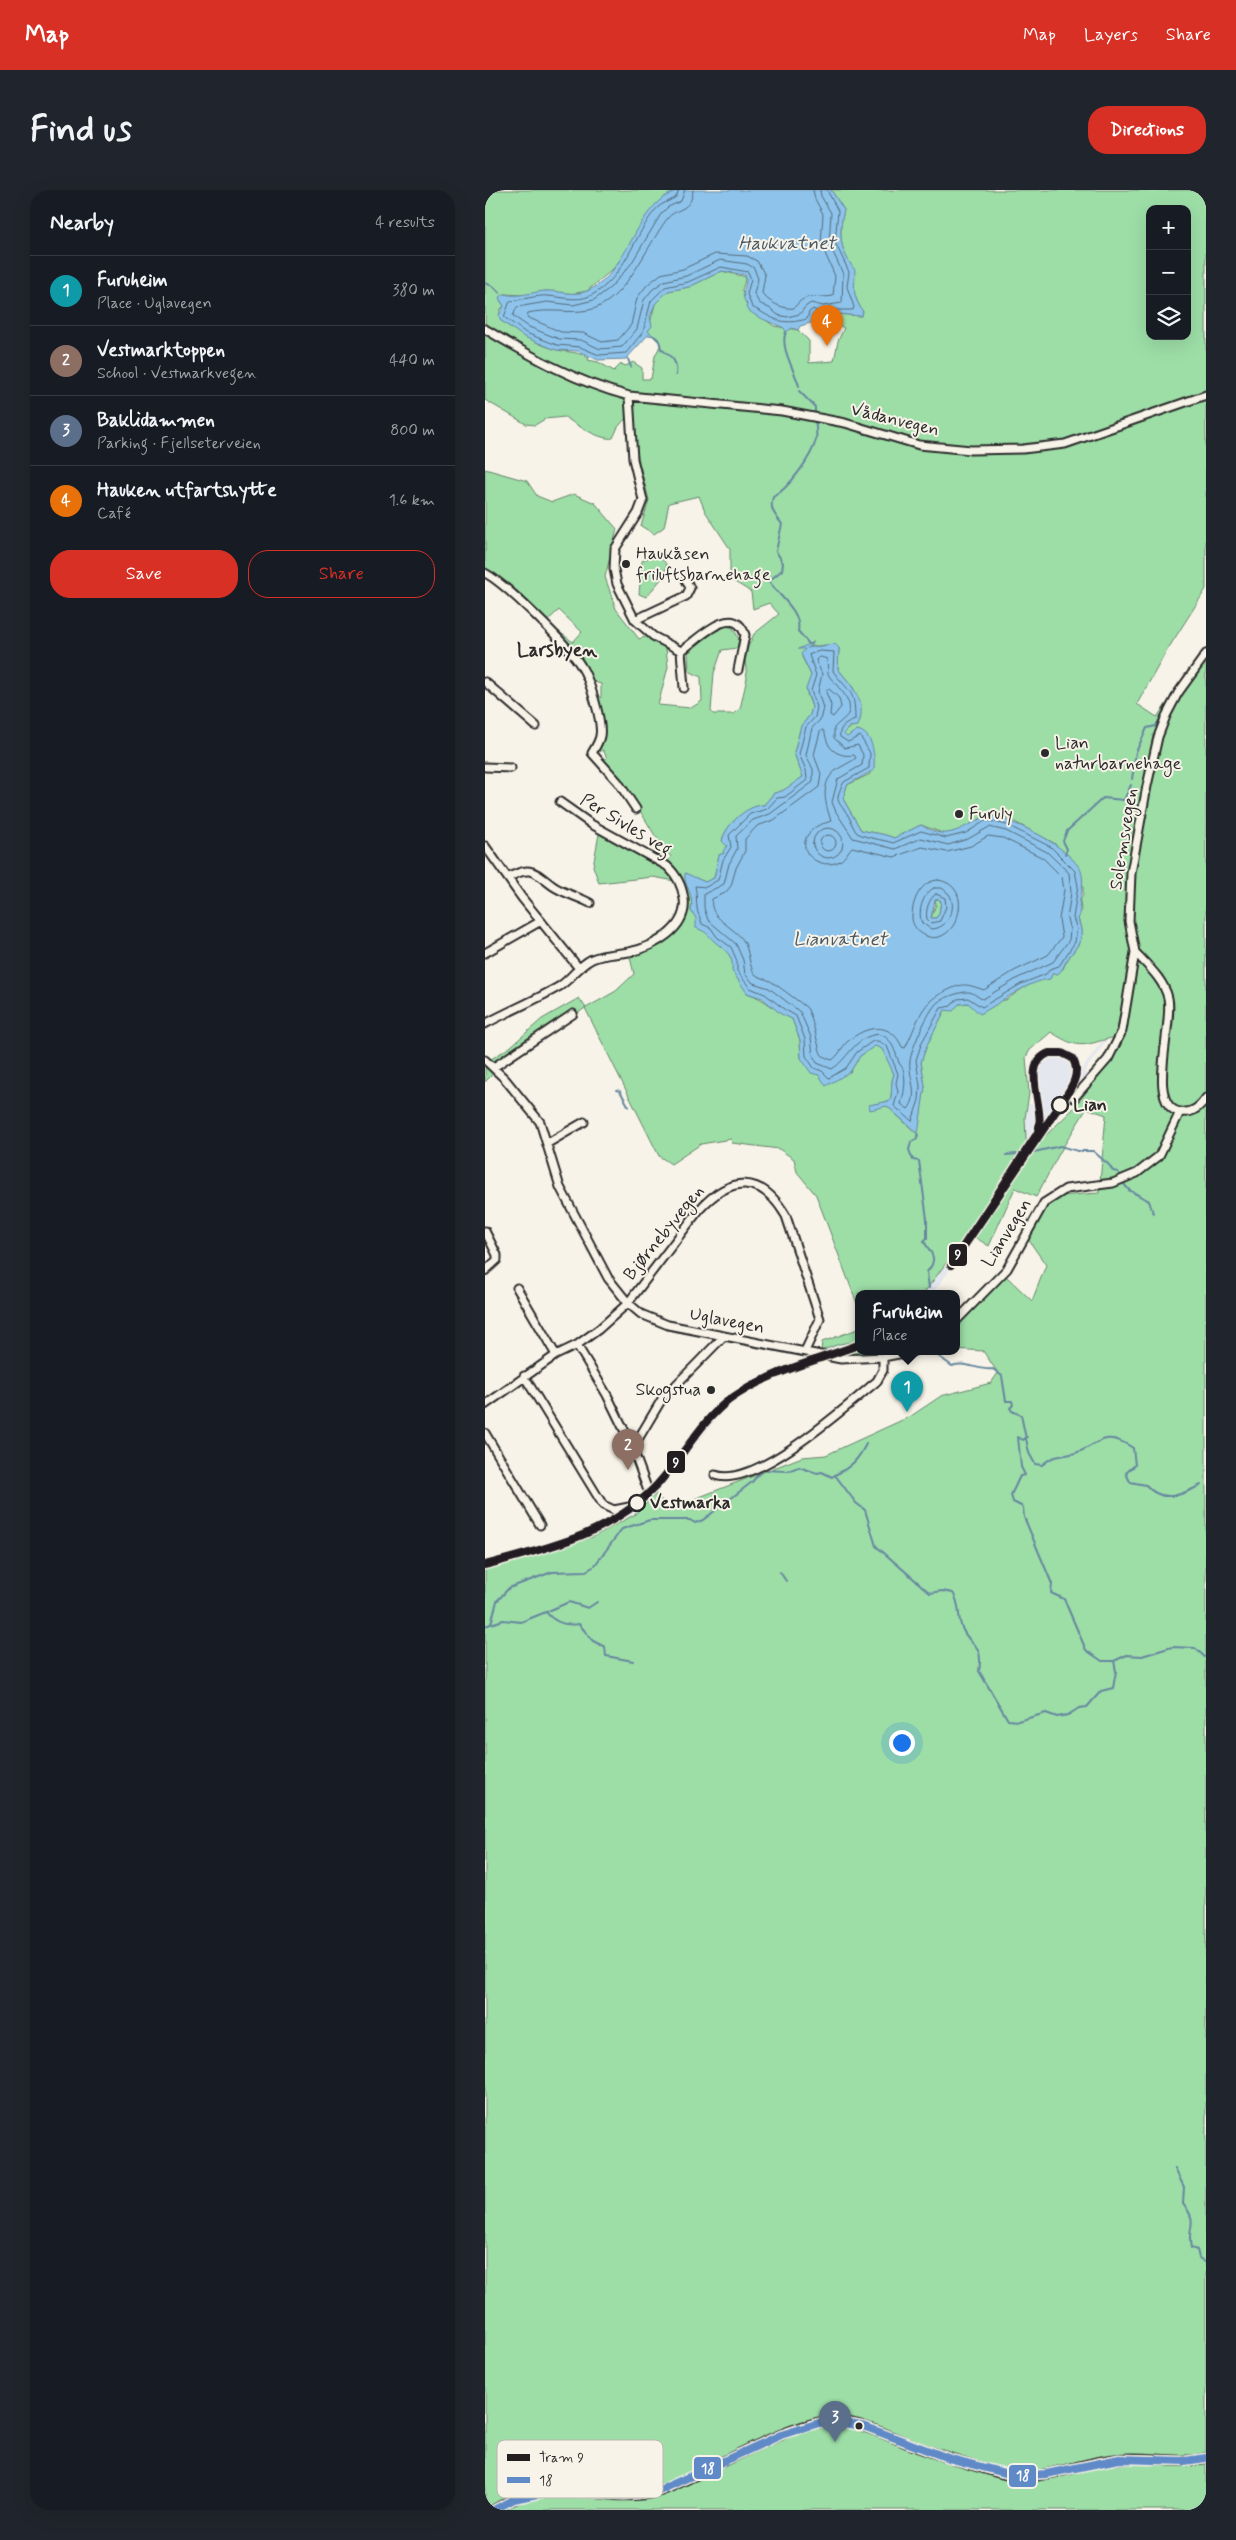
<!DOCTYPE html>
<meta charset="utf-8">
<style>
body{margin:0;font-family:Mynerve,sans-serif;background:#20242c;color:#f1f3f6}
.controls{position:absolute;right:15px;top:15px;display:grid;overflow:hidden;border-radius:10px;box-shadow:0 5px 20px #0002}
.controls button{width:45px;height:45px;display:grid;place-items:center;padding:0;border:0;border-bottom:1px solid #363941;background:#171b24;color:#f1f3f6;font:25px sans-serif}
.you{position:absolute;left:416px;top:1552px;width:18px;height:18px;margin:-12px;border:4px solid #fff;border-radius:50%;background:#1a73e8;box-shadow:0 0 0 8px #1a73e833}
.badge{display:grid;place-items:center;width:32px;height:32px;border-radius:50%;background:#d93025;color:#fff;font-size:16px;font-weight:700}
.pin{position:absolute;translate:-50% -41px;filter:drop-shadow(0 1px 2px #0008)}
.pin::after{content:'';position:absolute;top:26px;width:18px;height:15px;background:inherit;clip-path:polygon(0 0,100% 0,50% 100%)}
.popup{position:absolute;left:370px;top:1100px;width:105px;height:65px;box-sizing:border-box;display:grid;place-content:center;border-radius:10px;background:#171b24;filter:drop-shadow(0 1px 4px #0005);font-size:16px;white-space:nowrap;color:#9ea1a6}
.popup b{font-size:19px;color:#f1f3f6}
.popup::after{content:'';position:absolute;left:50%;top:100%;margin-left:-10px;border:10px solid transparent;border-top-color:#171b24}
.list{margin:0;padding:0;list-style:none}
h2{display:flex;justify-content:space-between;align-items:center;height:65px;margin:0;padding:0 20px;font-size:21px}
h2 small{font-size:16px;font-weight:400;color:#9ea1a6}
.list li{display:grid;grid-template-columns:32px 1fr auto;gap:15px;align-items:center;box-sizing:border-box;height:70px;padding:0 20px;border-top:1px solid #363941}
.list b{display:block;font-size:19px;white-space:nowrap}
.list p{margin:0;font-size:16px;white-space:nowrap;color:#9ea1a6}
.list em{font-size:16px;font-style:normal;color:#9ea1a6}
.actions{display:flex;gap:10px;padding:15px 20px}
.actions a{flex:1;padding:11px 0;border:1px solid #d93025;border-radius:20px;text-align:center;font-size:18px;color:#d93025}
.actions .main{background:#d93025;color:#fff}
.icon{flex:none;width:28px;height:28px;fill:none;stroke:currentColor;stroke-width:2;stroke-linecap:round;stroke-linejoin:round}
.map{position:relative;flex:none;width:721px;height:2320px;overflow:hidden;border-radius:20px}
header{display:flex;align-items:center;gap:30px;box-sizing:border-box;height:70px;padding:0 25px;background:#d93025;color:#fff}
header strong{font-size:24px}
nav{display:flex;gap:28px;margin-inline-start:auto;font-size:18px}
.intro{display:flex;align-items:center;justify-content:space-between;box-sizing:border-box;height:120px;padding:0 30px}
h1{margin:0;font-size:35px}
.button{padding:12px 22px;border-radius:20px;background:#d93025;color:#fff;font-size:18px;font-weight:700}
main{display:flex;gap:30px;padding:0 30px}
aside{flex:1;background:#171b24;border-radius:20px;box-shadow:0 5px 20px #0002}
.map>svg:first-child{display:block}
.built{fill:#e4e7ee}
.green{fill:#9ddea7;stroke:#648469;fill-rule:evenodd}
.water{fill:#8ec4ec;stroke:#66879f;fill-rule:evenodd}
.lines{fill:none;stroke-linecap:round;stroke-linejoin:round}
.shore{stroke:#536878;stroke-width:1}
.stream{stroke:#66879f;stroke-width:2}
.minor-casing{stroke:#2b2b2b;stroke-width:11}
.tertiary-casing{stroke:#2b2b2b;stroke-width:12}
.minor{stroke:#f7f3e8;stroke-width:7}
.tertiary{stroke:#f7f3e8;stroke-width:9}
.bus-1-casing{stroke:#f7f3e8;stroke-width:11}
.bus-1{stroke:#5f8ac7;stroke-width:8}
.tram-1-casing{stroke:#f7f3e8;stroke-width:11}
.tram-1{stroke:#231f20;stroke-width:8}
.poi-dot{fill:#2b2b2b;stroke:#f7f3e8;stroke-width:2}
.stop-dot{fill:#f7f3e8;stroke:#2b2b2b;stroke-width:2.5}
.labels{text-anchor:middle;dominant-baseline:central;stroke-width:4;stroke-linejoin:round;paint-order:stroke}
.street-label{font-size:18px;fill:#2b2b2b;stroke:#f7f3e8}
.poi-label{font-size:18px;fill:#2b2b2b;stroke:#f7f3e8;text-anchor:start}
.stop-label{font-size:18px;font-weight:bold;fill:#2b2b2b;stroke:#f7f3e8;text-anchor:start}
.water-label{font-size:19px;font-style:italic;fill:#495965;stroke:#f7f3e8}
.neighbourhood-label{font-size:19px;font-weight:bold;fill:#2b2b2b;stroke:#f7f3e8}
.key{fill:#f7f3e8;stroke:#bab7af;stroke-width:1}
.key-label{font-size:14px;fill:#2b2b2b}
.line-badge{stroke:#f7f3e8;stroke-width:2}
.badge-label{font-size:14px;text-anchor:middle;font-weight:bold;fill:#fff}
</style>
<header>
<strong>Map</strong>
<nav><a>Map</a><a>Layers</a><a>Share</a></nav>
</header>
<div class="intro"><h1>Find us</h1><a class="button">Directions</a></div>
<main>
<aside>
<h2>Nearby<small>4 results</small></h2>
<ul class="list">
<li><span class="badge" style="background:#0f9aa8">1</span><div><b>Furuheim</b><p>Place · Uglavegen</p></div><em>380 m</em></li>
<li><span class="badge" style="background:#8d6e63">2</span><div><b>Vestmarktoppen</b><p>School · Vestmarkvegen</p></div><em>440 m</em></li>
<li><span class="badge" style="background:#5c6f8a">3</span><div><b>Baklidammen</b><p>Parking · Fjellseterveien</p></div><em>800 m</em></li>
<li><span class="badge" style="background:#e8710a">4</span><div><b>Hauken utfartshytte</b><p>Café</p></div><em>1.6 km</em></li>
</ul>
<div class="actions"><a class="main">Save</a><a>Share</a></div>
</aside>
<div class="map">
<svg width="721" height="2320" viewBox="0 0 721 2320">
<rect width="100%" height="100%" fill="#f7f3e8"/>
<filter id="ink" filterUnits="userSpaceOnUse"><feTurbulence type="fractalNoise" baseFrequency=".02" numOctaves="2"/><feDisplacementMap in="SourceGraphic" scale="10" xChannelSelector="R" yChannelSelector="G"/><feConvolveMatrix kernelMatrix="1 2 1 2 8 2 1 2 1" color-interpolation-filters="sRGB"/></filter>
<g filter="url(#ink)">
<path class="built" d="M620,847L623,848L599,882L603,885L571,932L566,930L543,968L457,1091L447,1103H439L484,1043L542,955L539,940L543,914H550L545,881L547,871L564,859L575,858L588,865L597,879Z
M373,1151V1160L366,1163L365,1160L286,1188L262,1202L238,1221L171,1304L149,1325L130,1336L108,1347L0,1378V1371L105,1339L136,1322L160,1299L165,1297L225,1221L248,1201L271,1187L351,1155Z"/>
<path class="green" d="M0,0H187L188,3L127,80L102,101L86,104L61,101L39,105L19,104L15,110L19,116L15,120V130C31,142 57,158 78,161C89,163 94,162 104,168L103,170L113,172L129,181L136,174L141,176L148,172L157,178V189H166L170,166L176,154L163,141L170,114L183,101L204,97L237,81L261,87L257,100L262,116L289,136L313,140L324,151V173L349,171L353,151L359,138L350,133L349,128L351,124L376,126L378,122C366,102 370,101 369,80C355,61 353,44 359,20L346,0H721V399L681,462L652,514L672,527L721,458V2320H0V1378L108,1347L149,1325L171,1304L183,1318L194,1315L317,1267L341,1265L426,1226L456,1206L506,1193L513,1183L498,1161L471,1159V1135L521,1086L547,1111L561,1075L543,1049L560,1019L573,1006L614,1003L621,925L602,918L575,962L551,1007L530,998L504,1056L483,1043L439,1103H373V1116L331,1005L312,982L309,969L294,959L247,953L246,949L216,954L186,974L174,966L100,818L16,876L0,892V873L25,857L57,829L94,808L101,818L131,801L149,784L143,759C174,746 209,732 190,691L168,687L114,693L108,676L114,644L178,679L186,667L169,644L148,609L117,571L122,568L118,560L111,564L118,544L111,512L116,507V494L106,491L97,470L68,440L69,438L88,452L97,442L74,420L61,432L11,386L0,380V279L42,291L52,306L67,312L89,304L110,313L132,339L120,387L131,419L154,449L163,446L181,458L183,477L173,515L206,518L217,511L216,487L204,481L203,463L236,435L248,438L254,449L252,458L237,460L229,483L226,521L228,524H248L255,519L262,488L260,471L263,457L269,444L294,424L284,413L268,419L266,402L245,389V359L220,321L214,306L184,313L179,337L169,344L156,336L164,310L154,272L147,235L140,229L133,237L128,248C117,251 89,234 80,227L60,229L50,235L41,234L0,210ZM665,19H702V146H665ZM329,452L322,457L350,454L354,458L353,479C374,504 371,499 375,530L358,544L362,548L372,540L385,584L362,595L358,609L376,640C388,643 397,643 409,648L436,635L460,644L479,639L499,626L524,629L569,653L580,664L598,695V705L595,711L596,721L593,729C603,755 586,758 578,779L568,783L564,789L554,790L538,798L521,810L474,814L460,820L442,855L436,872L440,896L432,944L402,916L385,915L405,911C408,901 405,894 409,884L398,859L390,855L375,866L365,882L316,868L315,850L307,829C288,820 283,810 262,803L242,760L228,750L206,721L211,688L220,692L229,688L234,665L239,663L242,656L237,651C240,635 263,615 279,615L289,603C299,602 310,593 318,587L309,563L316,536L325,525L327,517L322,504L326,485L317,467L320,459ZM566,842C597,862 599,854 631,847L606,896L587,920L556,950H541L540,928L544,904L541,867L545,860Z
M172,363L182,375L178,387L161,407L154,404L157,371Z
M453,709L456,711L454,724L451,728H446L451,714L450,710Z
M373,1139V1151L354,1154L336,1161L337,1152Z
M373,1160V1161H411L410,1163L360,1167Z"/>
<path class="water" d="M195,0H346L359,20C353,44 355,61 370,80C370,101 366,102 378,122L376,126L351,124L332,131L329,124L327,125L329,132L315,136L313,140L307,138L301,142L299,138C288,133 269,127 261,118L262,114C253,104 264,95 260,85L237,81L204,97L183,101L170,114L165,127L167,136L163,141L169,146L163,145L141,169L113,170L93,161L71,160L39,147L15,130L14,125L19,116L14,108L19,104C33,108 46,102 60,101C74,100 88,107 102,101C146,83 149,11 195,0Z
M329,452L322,458L350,454L354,458L353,479C367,496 383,512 373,536L364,537L359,544L362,547L372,540C389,543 390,567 389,580L362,595L358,609L376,640C388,643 397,643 409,648L436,635C443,639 452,644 461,643C475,643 498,624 507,626C534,633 576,652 594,677C600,686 597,701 595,710C593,717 596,722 593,729C601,750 593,754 582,770C579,775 578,779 573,784L568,783L565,789C540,792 516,813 495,824L483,813L474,814L468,821L460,820L442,855L436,872L440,896L433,944L402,916L385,920L384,915L405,911C408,901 405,894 409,884L397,859L390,856L375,866L365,882L341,896L334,885L326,883L316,868L315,850L307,829L296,824L277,808L262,803L247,781C249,765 241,761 230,752C221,744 224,743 211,738V728L206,721C210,702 198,697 200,683L220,692L229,688L234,665L239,663L238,661L242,656L237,651C241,634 262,615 279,615L289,603C300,602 309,592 318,587L309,563L316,536L325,525L327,517L321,499L326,485L316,464L320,459H313ZM453,709L456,711L454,724L451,728H446L450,710Z"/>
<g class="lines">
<path class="shore" d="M194,0L191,7C184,12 179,12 172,18C148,45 141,88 105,106C91,112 77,107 63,106C51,105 38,110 25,111L19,127L41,143L72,155L95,157L114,165L141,163L158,142L166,111L180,97L203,92L236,77L263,82L266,89L262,104L267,117C290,129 295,136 322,129L324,122L328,119L337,124L350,120H368L369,117L362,97L364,82L350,52L353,21L342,0
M200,0L196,11L183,17L176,24L146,74L126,97L109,110L88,115L62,112L32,117L28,126L44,137L74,149L96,150L115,159L137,157L152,139L159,110L167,100L179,91L201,86L235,70L262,74L269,78L273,89L269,103L274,113L286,119L293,125L302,127L315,124L320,117L326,113L338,116L357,113L358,84L344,53L346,23L336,6L335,0
M208,0C207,22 191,17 182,29C162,55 140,113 104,120C83,124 64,118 43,123L42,127L76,142L98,143L117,152L133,150L146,135L152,108L162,95L176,84L198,79L230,64L262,66L272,71L280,85L277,103C282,112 300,120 309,118C321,101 332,109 348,106L350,86L336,54L338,24L330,9L328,0
M335,461L349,462L348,481C365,504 370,499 370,530C363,533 353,536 355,547L363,552L375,546L385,563L384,578L359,592C346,615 357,612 365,629C367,634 368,638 372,643C384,649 396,649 408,653L436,641L461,648L481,643L500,631H505L522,635L566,657L590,681L593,696L588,728L592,739L590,752L574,776L565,779L561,784L536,794L497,817L483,808L472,809L466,816L456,818L437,852L431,870L435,896L434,910L427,931L409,916L413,902L411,893L413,884L402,856L393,851H388L372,862L361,878L344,888L337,881L329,878L321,866L320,849L311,826L299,819L280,804L265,798L252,781V771L246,757L232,747L226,738L217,734C216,728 212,723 212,718C211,710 212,704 210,696L221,697L233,690L238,670L246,657L244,645L265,624L282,619L292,608L300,607L322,590L321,580L314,564L321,537L330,527L332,517L326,501L331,485L324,465Z
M336,467L342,469L343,484C349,495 370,509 363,524C361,528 352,534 349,538V548L360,558L373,555L378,565L377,575L353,589L347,612L351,622L368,648L410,659L436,648L463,655L483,649L504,637L521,641L562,662L584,683L586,702L582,729L585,740L584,750L568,772L533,788L498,809C492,808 489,801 481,802C475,802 458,808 453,812C444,819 426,859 425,871C423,887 435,905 423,919L416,914C419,904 421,893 419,883C419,879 416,876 414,873C410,861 405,841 388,845C369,849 362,870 347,879L332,873L328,865L326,847L315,822L284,798L268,793L260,784L258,770L251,754L223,730L219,718V704L239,694L244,674L252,659L251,646L268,630L285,624L328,592V579L321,565L327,538L335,530L338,518L333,502L337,484L331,470Z
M344,499L354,508L356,517L348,527L345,525L346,515L341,502Z
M338,540C341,543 340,546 342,551C346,563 358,567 369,565L371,568C365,573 356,576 350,581C334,595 341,615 346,631C339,634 332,634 326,641C307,660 335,682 355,671C361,667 363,661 367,657L409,667L437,657L462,662L486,656L503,646L518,648L558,668L577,687L579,700L574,729L577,747L563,765L529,781L499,800C479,793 478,793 459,802C434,813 432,836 420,858L417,857C406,831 381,835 362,852C356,858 354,866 347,870C344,869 339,867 337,865C334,863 328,827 322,818C320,816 288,792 285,791C280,788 275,788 271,785C263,777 265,760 258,750C249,737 223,728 227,709L240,703L246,696L251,678L260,661V649L272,636L289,630L334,597L336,584L329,565L335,542Z
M328 653a15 15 0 1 1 30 0a15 15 0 1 1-30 0Z
M335 653a8 8 0 1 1 16 0a8 8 0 1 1-16 0Z
M453,690C495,696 468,766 436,743C430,739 427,733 427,727C427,710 436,691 453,690Z
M449,698H457L464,704C473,718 463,739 446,739L437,733C432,722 438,703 449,698Z
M451,704L460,708L461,717L455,731L446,733L442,729C440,721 444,708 451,704Z"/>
<path class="stream" d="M0,93L8,96L15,103
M301,142C294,156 310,181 314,196
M169,146L174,150L176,159C187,167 193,171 191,185
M143,169L146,177
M314,201L330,217V225
M324,454L313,441C317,421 294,407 284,391L297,380L298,373L291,361L297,334C290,325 284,319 288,307C304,298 326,268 331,250C332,243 331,236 330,230
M647,589L651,562L662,538L671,536L676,526
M580,664L582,659L578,651L582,641L618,608L639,610L646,595
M131,900L135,901L144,917
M433,944L432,949L426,952L424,960L428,970L434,971L442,1029V1048L439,1051C444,1062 455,1067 442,1082L444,1098
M545,963L575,956L593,961H608L624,975L628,981L633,982L636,987
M521,965L532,964
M638,993L644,1000L664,1011L668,1023
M452,1165L467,1176C482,1171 493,1181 508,1179L517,1186L521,1211H527L528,1215L525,1218L527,1221L536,1225L544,1263L550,1274L557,1275C571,1264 569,1268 586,1264C612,1259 616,1236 648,1258L650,1275L641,1283L645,1292L661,1295C677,1314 697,1305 716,1295
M542,1247L538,1250L533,1247L536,1277L540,1285L535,1286L526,1305L528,1312L538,1317L539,1327L567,1394L566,1403L579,1409L601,1460L617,1471H629L642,1465L657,1466L687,1457L710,1458L721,1468
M350,1285C366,1277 373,1270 381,1254
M110,1375L137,1339L165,1330H205L210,1333L218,1330L267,1292L277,1280L303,1281L314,1277L332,1283L337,1282L347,1287L350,1285L371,1313L380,1320L391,1356L445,1403L457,1401L468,1403C476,1414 472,1427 477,1438C486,1458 499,1454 494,1481L523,1530L533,1531L561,1523L572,1527L583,1525L594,1518L602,1517L616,1501L628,1498L631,1481L629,1471
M295,1382L301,1391
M61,1422L84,1412L103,1418L112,1412
M6,1434L12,1411L24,1398L67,1382L101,1381L108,1377
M0,1436L18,1430L36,1432L61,1422C69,1432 81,1436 94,1434L108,1451L120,1457L121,1466L148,1471
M690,1979L699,1997L698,2014C715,2034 701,2035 706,2058L712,2060L714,2068L721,2073"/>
<defs>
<path id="minor" d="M0,139C47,167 91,192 144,206L297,221L360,233L434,255L486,260L538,259L580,254L721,205
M144,206L148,269L158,310L153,323L130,359L129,379L132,394L150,430L168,446L196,461
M0,383C21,394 83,455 96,476C104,488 118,532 115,546C114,552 110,558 107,563L133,592L151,619
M150,430L201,406L205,398L201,390
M196,461C210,452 249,410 260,445L253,480
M196,461L199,498
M0,492L51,536
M0,577L26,578
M0,656L37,708L93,777
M23,688C46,674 50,683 68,696C78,703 94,707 105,713
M650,762C662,775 679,790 683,808C689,834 660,916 695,922C707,924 715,917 721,908
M0,763L56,731
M0,834C24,821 51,810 75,796C87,788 93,776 107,769C118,764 132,764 144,762C169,757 203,738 199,709C197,695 192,685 182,676L106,634L75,612
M0,870L20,889L55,932L75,997L123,1088L143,1113L156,1124L183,1135L356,1169L398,1167V1180L392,1191C362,1216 269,1300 230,1285
M9,877L88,824
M589,908L623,869L637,841L650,762L644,731L646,683L662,596L673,547L681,526L693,503L721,464
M63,953L99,932
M0,1041L12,1065V1070L0,1081
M32,1098L71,1165
M471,1131L522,1079L559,1013L581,999L628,993L652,983L674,966L695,922
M92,1155L122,1205L146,1254
M398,1167L429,1161
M39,1186L118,1315L129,1320L144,1317
M0,1215L71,1165L92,1155L114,1139L143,1113L214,1020C245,986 276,983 301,1026L335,1129L320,1161
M0,1243L55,1335
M162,1298L146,1254L152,1251L177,1209L239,1146"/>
<path id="tertiary" d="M9,2320C66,2283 102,2311 160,2304C174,2303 189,2295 202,2289C238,2273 313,2230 349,2231C377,2232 406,2247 432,2257C459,2267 487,2275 515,2283C557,2294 594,2272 634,2269C663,2266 693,2275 721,2268"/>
</defs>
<use href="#minor" class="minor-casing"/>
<use href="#tertiary" class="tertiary-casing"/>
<use href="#minor" class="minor"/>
<use href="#tertiary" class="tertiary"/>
<defs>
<path id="bus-1" d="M9,2320L29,2309L67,2301L139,2305L171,2302L296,2245L334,2233L349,2231L381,2237L463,2268L531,2286L561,2284L634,2269L700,2271L721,2268"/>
</defs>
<use href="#bus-1" class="bus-1-casing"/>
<use href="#bus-1" class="bus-1"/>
<defs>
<path id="tram-1" d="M564,863H577L587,868C598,884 584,901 575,915L466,1075L552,944C563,920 533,875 564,863Z
M0,1375C62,1358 124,1345 170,1297C196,1270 214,1233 244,1210C281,1183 330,1171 373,1155"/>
</defs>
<use href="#tram-1" class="tram-1-casing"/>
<use href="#tram-1" class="tram-1"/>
</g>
</g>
<g class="poi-dot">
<circle cx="141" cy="374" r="5"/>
<circle cx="560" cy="563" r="5"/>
<circle cx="474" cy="624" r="5"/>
<circle cx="226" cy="1200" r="5"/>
<circle cx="374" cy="2236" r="4.5"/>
</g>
<g class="stop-dot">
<circle cx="575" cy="915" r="8"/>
<circle cx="152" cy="1313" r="8"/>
</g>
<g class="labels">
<g class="street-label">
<text transform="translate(410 230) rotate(14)">Vådanvegen</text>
<text transform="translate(141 635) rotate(31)">Per Sivles veg</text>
<text transform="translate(639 649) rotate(-81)">Solemsvegen</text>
<text transform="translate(179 1043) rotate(-51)">Bjørnebyvegen</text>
<text transform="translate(522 1043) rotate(-58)">Lianvegen</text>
<text transform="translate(242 1131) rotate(11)">Uglavegen</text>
</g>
<g class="poi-label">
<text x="151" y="364">Haukåsen<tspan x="151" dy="21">friluftsbarnehage</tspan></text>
<text x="570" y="553">Lian<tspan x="570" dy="21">naturbarnehage</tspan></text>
<text x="484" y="624">Furuly</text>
<text x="216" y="1200" text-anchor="end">Skogstua</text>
</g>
<g class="stop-label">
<text x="588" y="915">Lian</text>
<text x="165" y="1313">Vestmarka</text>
</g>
<g class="water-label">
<text x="302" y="53">Haukvatnet</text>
<text x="355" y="749">Lianvatnet</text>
</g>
<g class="neighbourhood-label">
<text x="72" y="460">Larsbyen</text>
</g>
</g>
<rect x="12" y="2250" width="166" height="58" rx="8" class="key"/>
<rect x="22" y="2264" width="23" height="7" fill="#231f20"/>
<rect x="22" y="2287" width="23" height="6" fill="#5f8ac7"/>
<g class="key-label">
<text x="54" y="2272">Tram 9</text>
<text x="54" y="2295">18</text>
</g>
<g class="line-badge">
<rect x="463" y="1053" width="20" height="24" rx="5" fill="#231f20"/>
<rect x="181" y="1260" width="20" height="24" rx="5" fill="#231f20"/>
<rect x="208" y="2266" width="29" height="24" rx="5" fill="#5f8ac7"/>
<rect x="523" y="2274" width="29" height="24" rx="5" fill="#5f8ac7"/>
</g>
<g class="badge-label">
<text x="473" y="1069">9</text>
<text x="191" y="1277">9</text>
<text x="223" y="2283">18</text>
<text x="538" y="2290">18</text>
</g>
</svg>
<div class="controls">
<button>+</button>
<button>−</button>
<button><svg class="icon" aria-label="layers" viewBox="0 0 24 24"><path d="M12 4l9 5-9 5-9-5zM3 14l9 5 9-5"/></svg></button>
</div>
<div class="you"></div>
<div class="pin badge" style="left:422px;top:1222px;background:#0f9aa8">1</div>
<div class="popup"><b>Furuheim</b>Place</div>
<div class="pin badge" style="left:143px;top:1280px;background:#8d6e63">2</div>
<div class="pin badge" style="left:350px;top:2252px;background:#5c6f8a">3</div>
<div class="pin badge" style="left:342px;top:156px;background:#e8710a">4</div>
</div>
</main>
